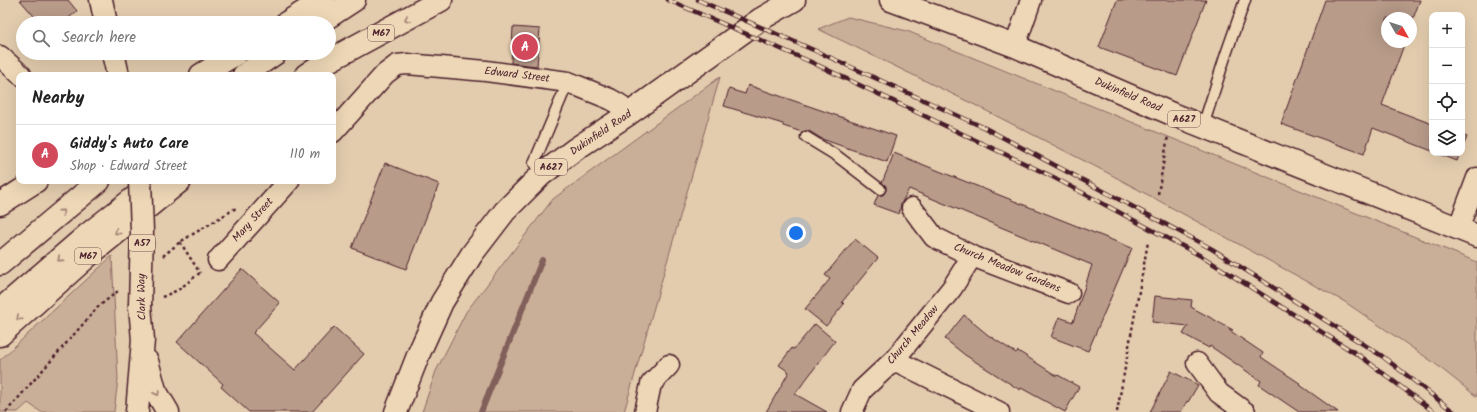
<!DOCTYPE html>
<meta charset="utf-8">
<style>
body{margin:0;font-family:Kalam,sans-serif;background:#f2f2f2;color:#222}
.controls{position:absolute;right:12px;top:12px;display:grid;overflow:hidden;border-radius:8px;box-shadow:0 4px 16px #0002}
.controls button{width:36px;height:36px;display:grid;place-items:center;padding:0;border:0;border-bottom:1px solid #e0e0e0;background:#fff;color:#222;font:20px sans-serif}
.compass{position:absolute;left:1381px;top:12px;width:36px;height:36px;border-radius:50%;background:#fff;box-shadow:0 4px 16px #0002;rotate:129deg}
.you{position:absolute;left:796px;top:233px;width:14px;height:14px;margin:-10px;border:3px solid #fff;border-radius:50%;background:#1a73e8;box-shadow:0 0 0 6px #1a73e833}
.badge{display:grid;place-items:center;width:26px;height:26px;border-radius:50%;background:#d1495b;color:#fff;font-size:13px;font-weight:700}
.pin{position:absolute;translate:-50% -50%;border:2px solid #fff;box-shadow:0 1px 4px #0006}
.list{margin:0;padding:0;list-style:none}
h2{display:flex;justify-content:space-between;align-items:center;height:52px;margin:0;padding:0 16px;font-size:17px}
h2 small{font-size:13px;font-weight:400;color:#767676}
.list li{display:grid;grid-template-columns:26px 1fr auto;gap:12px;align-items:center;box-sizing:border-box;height:60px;padding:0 16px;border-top:1px solid #e0e0e0}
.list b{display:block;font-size:15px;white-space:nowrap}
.list p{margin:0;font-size:13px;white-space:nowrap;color:#767676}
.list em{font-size:13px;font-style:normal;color:#767676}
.icon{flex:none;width:22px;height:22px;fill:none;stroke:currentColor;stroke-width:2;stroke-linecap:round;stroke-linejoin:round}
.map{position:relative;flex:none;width:1477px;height:412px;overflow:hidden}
.search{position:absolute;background:#fff;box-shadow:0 4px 16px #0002;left:16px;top:16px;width:320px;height:44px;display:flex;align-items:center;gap:10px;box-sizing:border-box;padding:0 14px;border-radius:22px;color:#767676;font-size:15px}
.panel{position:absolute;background:#fff;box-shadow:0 4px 16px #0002;left:16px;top:72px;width:320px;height:112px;border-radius:8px}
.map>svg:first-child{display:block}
.green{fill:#caaf98;stroke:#8a6762}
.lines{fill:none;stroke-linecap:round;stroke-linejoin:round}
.stream{stroke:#815e5a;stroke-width:6}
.building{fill:#b89b89;stroke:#4a1f2b}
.service-casing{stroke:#4a1f2b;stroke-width:13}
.minor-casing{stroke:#4a1f2b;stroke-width:23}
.primary-casing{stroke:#4a1f2b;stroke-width:25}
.motorway-casing{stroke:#4a1f2b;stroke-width:25}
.path{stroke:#4a1f2b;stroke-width:2.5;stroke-dasharray:3 3;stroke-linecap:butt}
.service{stroke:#edd7b6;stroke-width:10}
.minor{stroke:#edd7b6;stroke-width:20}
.primary{stroke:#edd7b6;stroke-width:22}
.motorway{stroke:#edd7b6;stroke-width:22}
.rail-casing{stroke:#4a1f2b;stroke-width:4.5}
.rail{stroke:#edd7b6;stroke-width:3;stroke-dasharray:9;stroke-linecap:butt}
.primary-bridge-casing{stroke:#4a1f2b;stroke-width:25;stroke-linecap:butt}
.primary-bridge{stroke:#edd7b6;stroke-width:22}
.oneway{stroke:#9c7b70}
.labels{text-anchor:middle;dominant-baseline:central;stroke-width:3;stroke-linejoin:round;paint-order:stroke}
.shield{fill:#edd7b6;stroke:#7b5655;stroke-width:1}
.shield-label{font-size:10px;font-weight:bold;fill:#4a1f2b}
.street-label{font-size:11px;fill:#4a1f2b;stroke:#edd7b6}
</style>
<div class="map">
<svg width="1477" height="412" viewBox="0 0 1477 412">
<rect width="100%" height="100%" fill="#e3ccae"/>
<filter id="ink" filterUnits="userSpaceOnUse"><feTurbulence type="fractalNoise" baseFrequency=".025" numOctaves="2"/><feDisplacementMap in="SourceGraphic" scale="8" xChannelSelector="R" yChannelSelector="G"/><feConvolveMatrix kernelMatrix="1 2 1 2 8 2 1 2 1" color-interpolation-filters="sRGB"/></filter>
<g filter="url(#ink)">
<path class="green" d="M848,17L907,31L1477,262V397L1433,362L1345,302L1106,172L973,104L818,29Z
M720,77L624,412H422L436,371L466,312L553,199Z
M112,256L118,379L114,412H41L28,403L18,412H0V360Z"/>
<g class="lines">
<path class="stream" d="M481,412L542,260"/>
</g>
<path class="building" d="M20,0H68L77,11L63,23H40Z
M1117,0H1206L1177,76L1099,47Z
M1325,0H1420L1411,24V18H1387V42H1405L1382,105L1432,124V151L1373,128L1364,154L1281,124Z
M513,27L540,29L537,66L511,63Z
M748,85L896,136L887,162L822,139L809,131H806L802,132L783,126V124L724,106L729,89L745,94Z
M1462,135L1467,137L1462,149Z
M894,153L1132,248L1088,351L1051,337L1059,317L1073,322L1092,265L909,189L901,204L899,214L874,205L878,195H883L886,190V186L882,183Z
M1437,153H1460L1457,161Z
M385,163L439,184L406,269L352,248Z
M855,239L878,258L842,302L844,304L826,326L805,309L830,279L825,275Z
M242,269L280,303L253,333L295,370L334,327L364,354L312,412H249L221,387L223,384L177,342Z
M1155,296L1192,300L1191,307L1233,330H1229L1263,353L1261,357L1301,384L1300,385L1338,412H1299L1259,385L1261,381L1210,346L1209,348L1183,334L1188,326L1152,322Z
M964,315L988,335L1016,353L1018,351L1057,376L1058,375L1079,387L1065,412L1021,388L1020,390L965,355L945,339Z
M815,324L835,341L795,394L827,412H766L789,372L779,365L792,348L794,349Z
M1171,371L1198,385L1188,402L1187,401L1181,412H1150Z"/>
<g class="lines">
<defs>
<path id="service" d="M1203,126L1226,54L1245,0
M806,137L837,156L880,189
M541,175L534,163L568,82"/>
<path id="minor" d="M1015,46L1031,0
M0,56L21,75
M333,132L385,74L397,65L407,64L486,71L568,82L610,99L619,104L627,115
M912,208L934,237L972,256L1069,293
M1458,229L1477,178
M218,260L289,181
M894,360L999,412
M1197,363L1219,393L1245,412
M645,412L651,384L669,365
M852,412L862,390L894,360L952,288L972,256"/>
<path id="primary" d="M101,0L106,23
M891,0L1015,46L1172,114L1477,236
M113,53L118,75
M147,361L155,390L168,412
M137,412L143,340L140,306
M396,412L419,353L442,302L472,254L505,211L541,175L574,150L627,115L761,19L794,0"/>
<path id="motorway" d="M286,23L323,0
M319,23L354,0
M201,75L237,53
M244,75L276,53
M306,75L321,65L441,0
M0,204L36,181
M0,264L99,181
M0,310L87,235L153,183
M0,335L88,256L180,181"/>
</defs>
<use href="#service" class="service-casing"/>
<use href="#minor" class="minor-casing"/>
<use href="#primary" class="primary-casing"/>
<use href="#motorway" class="motorway-casing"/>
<path class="path" d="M1158,194L1168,136
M180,242L200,273
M163,256L180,242L236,208
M162,297L178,290L201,272
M6,412L98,307L118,291
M1117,412L1148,242"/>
<use href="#service" class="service"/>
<use href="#minor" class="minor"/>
<use href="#primary" class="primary"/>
<use href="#motorway" class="motorway"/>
<defs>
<path id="rail" d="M668,0L811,62L1051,176L1201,256L1363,358L1434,412
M698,0L818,52L985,128L1212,249L1382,356L1454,412"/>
</defs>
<use href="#rail" class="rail-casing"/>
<use href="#rail" class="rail"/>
<defs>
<path id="primary-bridge" d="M140,181L142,231L140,306"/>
</defs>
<use href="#primary-bridge" class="primary-bridge-casing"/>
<use href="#primary-bridge" class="primary-bridge"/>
</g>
<defs><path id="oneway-chevron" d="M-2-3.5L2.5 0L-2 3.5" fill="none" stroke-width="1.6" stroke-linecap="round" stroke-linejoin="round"/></defs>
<g class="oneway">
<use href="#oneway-chevron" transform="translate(407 19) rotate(152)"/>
<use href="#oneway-chevron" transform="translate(62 212) rotate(-40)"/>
<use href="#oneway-chevron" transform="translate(117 232) rotate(141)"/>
<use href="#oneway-chevron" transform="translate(60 259) rotate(139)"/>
<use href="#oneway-chevron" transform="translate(19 318) rotate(138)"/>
<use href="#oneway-chevron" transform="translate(157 393) rotate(63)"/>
</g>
</g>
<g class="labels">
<g class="shield">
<rect x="368" y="25" width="26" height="16" rx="3"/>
<rect x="1168" y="111" width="32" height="16" rx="3"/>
<rect x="535" y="159" width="32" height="16" rx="3"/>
<rect x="129" y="235" width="26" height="16" rx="3"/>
<rect x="75" y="248" width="26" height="16" rx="3"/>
</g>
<g class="shield-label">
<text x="381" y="33">M67</text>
<text x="1184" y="119">A627</text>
<text x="551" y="167">A627</text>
<text x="142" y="243">A57</text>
<text x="88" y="256">M67</text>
</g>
<g class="street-label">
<text transform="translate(517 75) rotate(7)">Edward Street</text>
<text transform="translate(1128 95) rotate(23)">Dukinfield Road</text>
<text transform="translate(601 133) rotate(-34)">Dukinfield Road</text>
<text transform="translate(253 220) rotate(-48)">Mary Street</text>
<text transform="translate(1007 268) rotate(22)">Church Meadow Gardens</text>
<text transform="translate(142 297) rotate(-91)">Clark Way</text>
<text transform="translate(913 335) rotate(-50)">Church Meadow</text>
</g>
</g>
</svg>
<div class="controls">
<button>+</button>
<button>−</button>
<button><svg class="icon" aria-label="locate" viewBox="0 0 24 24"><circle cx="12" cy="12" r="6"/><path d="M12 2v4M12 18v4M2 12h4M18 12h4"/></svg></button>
<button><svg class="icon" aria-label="layers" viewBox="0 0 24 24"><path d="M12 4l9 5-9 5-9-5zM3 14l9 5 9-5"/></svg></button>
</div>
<svg class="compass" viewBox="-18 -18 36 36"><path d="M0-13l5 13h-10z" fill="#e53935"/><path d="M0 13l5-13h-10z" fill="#767676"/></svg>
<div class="you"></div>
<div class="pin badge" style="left:525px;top:47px">A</div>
<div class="search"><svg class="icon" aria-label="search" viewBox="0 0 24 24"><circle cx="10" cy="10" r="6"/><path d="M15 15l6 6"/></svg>Search here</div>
<section class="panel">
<h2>Nearby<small></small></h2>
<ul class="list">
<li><span class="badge">A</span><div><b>Giddy's Auto Care</b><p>Shop · Edward Street</p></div><em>110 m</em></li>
</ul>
</section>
</div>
